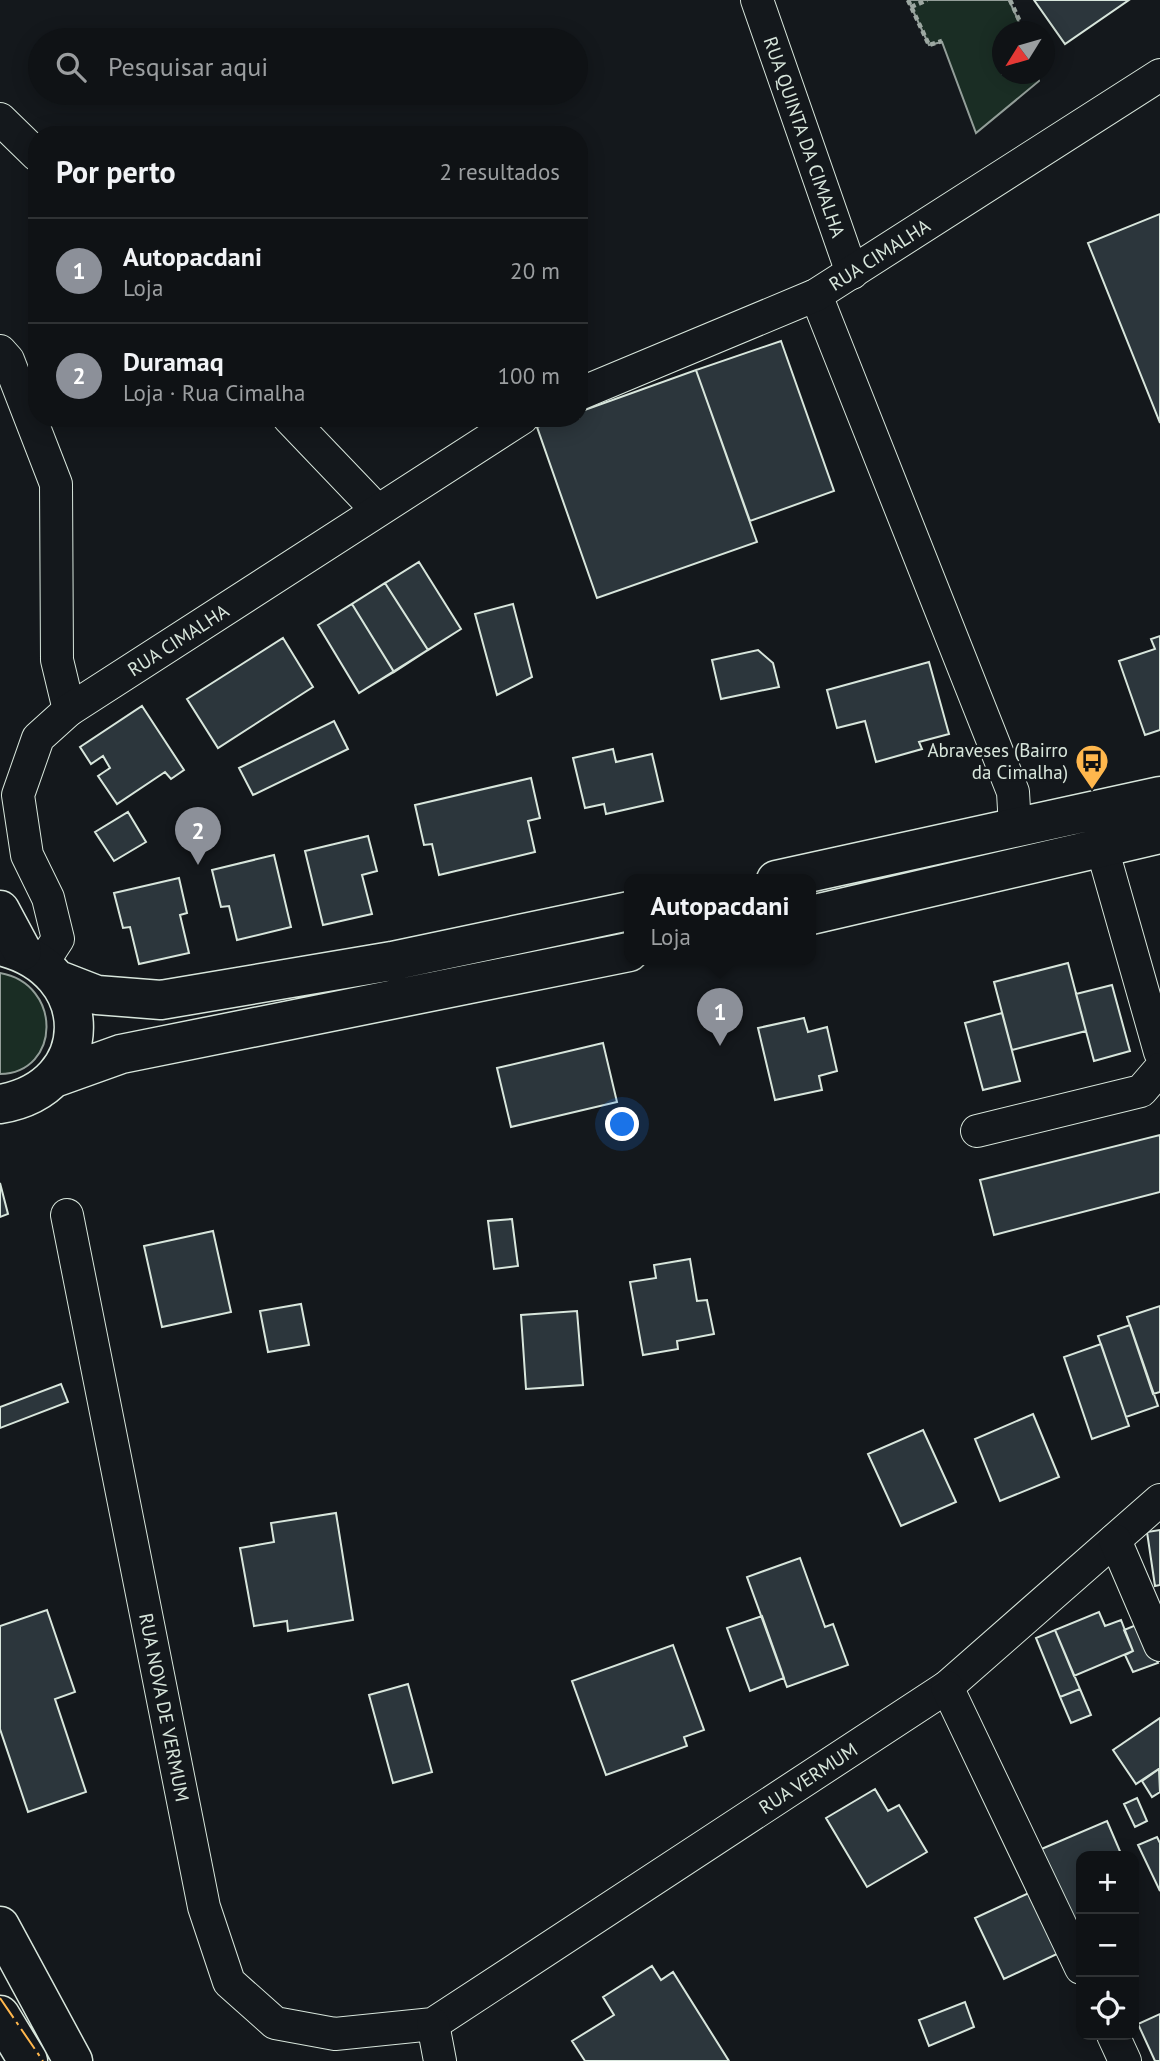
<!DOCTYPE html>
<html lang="pt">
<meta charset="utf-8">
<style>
body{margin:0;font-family:"PT Sans",sans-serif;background:#181b1e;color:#f1f3f6}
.controls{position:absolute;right:21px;bottom:21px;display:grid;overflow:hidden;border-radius:14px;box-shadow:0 4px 18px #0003}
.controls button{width:63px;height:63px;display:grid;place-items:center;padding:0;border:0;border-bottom:2px solid #2f3234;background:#0f1215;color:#f1f3f6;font:35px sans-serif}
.compass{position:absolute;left:992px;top:21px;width:63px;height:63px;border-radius:50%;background:#0f1215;box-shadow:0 4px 18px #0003;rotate:233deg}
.you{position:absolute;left:623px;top:1125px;width:24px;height:24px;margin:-18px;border:5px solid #fff;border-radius:50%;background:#1a73e8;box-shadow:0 0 0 10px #1a73e833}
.badge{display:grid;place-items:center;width:46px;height:46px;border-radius:50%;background:#8c9099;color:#fff;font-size:23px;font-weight:700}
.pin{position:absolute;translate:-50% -58px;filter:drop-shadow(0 2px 4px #0008)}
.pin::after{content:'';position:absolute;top:37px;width:24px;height:21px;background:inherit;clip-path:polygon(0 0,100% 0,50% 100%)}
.popup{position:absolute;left:624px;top:874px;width:192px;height:91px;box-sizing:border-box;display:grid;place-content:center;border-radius:14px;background:#0f1215;filter:drop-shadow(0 2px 5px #0005);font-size:23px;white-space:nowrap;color:#9b9ea0}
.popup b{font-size:26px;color:#f1f3f6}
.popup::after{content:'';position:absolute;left:50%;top:100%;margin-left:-14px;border:14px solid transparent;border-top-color:#0f1215}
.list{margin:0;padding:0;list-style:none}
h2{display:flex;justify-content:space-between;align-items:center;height:91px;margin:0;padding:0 28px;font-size:30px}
h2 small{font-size:23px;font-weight:400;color:#9b9ea0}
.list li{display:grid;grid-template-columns:46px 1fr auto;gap:21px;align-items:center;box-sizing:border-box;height:105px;padding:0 28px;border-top:2px solid #2f3234}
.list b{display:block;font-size:26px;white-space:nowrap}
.list p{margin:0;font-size:23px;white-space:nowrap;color:#9b9ea0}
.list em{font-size:23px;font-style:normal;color:#9b9ea0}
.icon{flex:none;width:38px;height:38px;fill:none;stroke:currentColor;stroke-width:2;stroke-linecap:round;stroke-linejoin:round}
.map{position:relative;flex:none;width:1160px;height:2061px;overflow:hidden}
.search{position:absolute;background:#0f1215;box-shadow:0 4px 18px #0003;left:28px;top:28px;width:560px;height:77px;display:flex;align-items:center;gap:18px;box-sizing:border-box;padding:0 24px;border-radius:38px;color:#9b9ea0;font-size:26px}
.panel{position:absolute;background:#0f1215;box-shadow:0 4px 18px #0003;left:28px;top:126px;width:560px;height:301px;border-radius:28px}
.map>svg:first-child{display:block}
.green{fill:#1a2d24;stroke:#939e99;stroke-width:2}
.building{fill:#2c363c;stroke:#d8e6dc;stroke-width:2}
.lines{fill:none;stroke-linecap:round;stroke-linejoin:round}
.street-casing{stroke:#d8e6dc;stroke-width:34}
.primary-casing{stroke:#d8e6dc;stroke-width:41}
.highway-casing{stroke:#d8e6dc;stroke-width:41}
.path{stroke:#9da8a2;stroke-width:4.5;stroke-dasharray:5 3.5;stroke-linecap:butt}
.street{stroke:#14181c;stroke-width:32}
.primary{stroke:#14181c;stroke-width:38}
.highway{stroke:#14181c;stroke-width:38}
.power{stroke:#ffb74d;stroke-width:2;stroke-dasharray:24 5 3.5 5;stroke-linecap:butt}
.labels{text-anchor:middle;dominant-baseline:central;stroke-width:5;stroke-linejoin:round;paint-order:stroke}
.street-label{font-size:19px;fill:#d8e6dc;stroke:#14181c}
.poi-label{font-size:19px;fill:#d8e6dc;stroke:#14181c;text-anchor:end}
</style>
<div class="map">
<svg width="1160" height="2061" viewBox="0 0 1160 2061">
<rect width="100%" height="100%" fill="#14181c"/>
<path class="green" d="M908,0H1009L1023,31L1002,32V74H1037L1039,81L976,133L942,42L929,45Z
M0,973C63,984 61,1073 0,1074Z"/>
<path class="building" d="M1034,0H1129L1065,44Z
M1160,214V423L1088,243Z
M781,341L834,491L750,521L696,370Z
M696,370L757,542L597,598L537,427L561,418H579V412Z
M419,562L461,629L428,650L385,583Z
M419,562L461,629L359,693L318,625Z
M385,583L428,650L394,672L352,604Z
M352,604L394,672L359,693L318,625Z
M513,604L532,677L497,695L475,614Z
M1160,636V730L1145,735L1119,661L1155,649L1151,639Z
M283,638L313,687L218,748L187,699Z
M758,650L773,663L779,687L721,699L712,660Z
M929,662L949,734L919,742L922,749L876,762L865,721L837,728L827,690Z
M142,706L184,770L171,779L165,772L117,804L98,776L110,768L103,756L91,764L80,747Z
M334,721L348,749L253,795L239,768Z
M613,749L616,762L652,754L663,801L606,814L604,804L585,808L573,758Z
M531,778L540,818L528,821L535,852L439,875L432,844L424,845L415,805Z
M128,812L146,842L114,861L95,832Z
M368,836L377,871L362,875L372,914L323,925L305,851Z
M274,855L291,927L237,940L229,906L221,907L212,870Z
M179,878L187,913L180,915L189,953L139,964L130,927L123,928L114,893Z
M1068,963L1086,1031L1012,1050L994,982Z
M1112,985L1130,1051L1094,1061L1076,994Z
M1002,1013L1020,1081L983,1090L965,1023Z
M804,1018L808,1032L827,1027L837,1071L819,1076L822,1090L775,1100L758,1028Z
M603,1043L617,1102L511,1127L497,1068Z
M1160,1135V1192L994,1235L980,1180Z
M0,1183L8,1214L0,1217Z
M512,1219L518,1266L494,1269L488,1221Z
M213,1231L231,1312L162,1327L144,1246Z
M690,1259L697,1301L707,1300L714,1334L677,1341L678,1349L643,1355L630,1282L656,1278L654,1265Z
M301,1304L309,1345L268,1352L260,1311Z
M1160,1306V1392L1153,1394L1127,1317Z
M577,1311L583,1385L526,1389L521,1315Z
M1130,1325L1158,1406L1126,1417L1098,1336Z
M1101,1344L1129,1426L1092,1439L1064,1357Z
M61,1384L68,1402L0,1428V1407Z
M1033,1414L1059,1477L1000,1501L975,1439Z
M923,1430L956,1502L901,1526L868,1454Z
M336,1513L353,1620L288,1631L287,1621L254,1626L240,1548L274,1542L271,1523Z
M1160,1530V1585L1155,1586L1147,1532Z
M800,1558L825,1627L833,1624L848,1665L787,1687L747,1577Z
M47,1610L75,1692L55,1699L86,1792L28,1812L0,1729V1626Z
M1099,1612L1105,1626L1121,1620L1133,1651L1074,1676L1055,1630Z
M762,1616L784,1678L750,1691L727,1628Z
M1141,1623L1158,1663L1133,1672L1125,1655L1133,1651L1124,1630Z
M1055,1630L1080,1689L1060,1697L1036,1638Z
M673,1645L704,1730L684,1737L687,1746L606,1775L572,1681Z
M408,1684L432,1772L393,1783L369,1695Z
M1080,1689L1091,1715L1071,1723L1060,1697Z
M1160,1718V1768L1136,1784L1113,1750Z
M1159,1769L1160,1792L1152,1797L1142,1781Z
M875,1789L888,1811L899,1805L927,1852L867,1887L826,1818Z
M1137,1798L1147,1821L1135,1827L1124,1804Z
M1107,1821L1122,1856H1081V1932L1032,1853Z
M1157,1837L1160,1843V1891L1138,1845Z
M1031,1892L1059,1953L1004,1979L975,1918Z
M652,1966L661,1980L673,1972L729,2061H585L572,2041L614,2015L603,1997Z
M965,2002L974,2027L929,2046L919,2020Z
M1160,2014V2061H1155L1138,2024Z"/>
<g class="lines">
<defs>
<g id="street">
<path id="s1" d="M757,0L852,273"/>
<path d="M0,119L37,155"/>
<path d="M816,295L1013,792L1015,827"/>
<path d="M0,351L8,360L56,484L57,660L69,710"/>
<path id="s2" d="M579,394L816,295L1160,75"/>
<path d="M289,418L377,510"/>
<path d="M1102,848L1160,1052"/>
<path id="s3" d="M43,962L58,939L48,898L27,855L18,795L38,738L69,710L522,418"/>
<path d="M977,1131L1141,1091L1160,1069"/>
<path id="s4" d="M67,1215L204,1907L229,1982L275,2023L335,2034L433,2024L947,1687L1160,1500"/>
<path d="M1115,1540L1160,1645"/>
<path d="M947,1687L1081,1968"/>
<path d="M433,2024L440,2061"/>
<path d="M1113,2035L1125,2061"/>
</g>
<path id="primary" d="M776,880L1160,796
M811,915L1160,834
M0,946C99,969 98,1088 0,1104
M61,981L97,995L161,1000L392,961L629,911
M54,1078L121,1054L629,952"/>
<path id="highway" d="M0,910L22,951
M0,1926L73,2061
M0,2015L28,2061"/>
</defs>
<use href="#street" class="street-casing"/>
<use href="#primary" class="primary-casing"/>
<use href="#highway" class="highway-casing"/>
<path class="path" d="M908,0L929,45L942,41
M1010,0L1020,22
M911,7L927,0"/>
<use href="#street" class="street"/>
<use href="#primary" class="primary"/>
<use href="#highway" class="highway"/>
<path class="power" d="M0,1998L43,2061"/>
</g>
<defs>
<symbol id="bus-pin" viewBox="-11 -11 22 30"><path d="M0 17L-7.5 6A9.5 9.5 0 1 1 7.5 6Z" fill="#ffb74d" stroke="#14181c"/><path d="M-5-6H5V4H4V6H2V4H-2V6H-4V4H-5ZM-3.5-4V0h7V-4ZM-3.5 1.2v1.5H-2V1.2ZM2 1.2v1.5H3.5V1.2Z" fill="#111"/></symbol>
</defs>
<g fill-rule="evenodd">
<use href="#bus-pin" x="1073" y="742" width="38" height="52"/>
</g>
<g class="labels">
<g class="street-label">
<text stroke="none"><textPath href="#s1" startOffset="145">RUA QUINTA DA CIMALHA</textPath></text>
<text stroke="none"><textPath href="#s2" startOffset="332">RUA CIMALHA</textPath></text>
<text stroke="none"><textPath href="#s3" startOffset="410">RUA CIMALHA</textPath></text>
<text stroke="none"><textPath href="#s4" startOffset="502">RUA NOVA DE VERMUM</textPath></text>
<text stroke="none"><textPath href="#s4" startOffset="1454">RUA VERMUM</textPath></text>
</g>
<g class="poi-label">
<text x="1068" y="750">Abraveses (Bairro<tspan x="1068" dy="22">da Cimalha)</tspan></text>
</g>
</g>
</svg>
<div class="controls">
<button>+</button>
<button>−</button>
<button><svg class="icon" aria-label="locate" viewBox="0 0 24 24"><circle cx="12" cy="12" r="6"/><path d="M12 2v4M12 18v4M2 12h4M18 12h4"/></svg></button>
</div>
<svg class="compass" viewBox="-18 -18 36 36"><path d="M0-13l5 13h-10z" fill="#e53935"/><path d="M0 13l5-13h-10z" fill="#9b9ea0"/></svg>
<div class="you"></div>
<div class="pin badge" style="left:720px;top:1046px">1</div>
<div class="popup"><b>Autopacdani</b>Loja</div>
<div class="pin badge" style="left:198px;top:865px">2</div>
<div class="search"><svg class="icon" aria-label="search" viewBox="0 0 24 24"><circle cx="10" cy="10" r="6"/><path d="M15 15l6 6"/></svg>Pesquisar aqui</div>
<section class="panel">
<h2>Por perto<small>2 resultados</small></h2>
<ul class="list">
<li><span class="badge">1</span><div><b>Autopacdani</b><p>Loja</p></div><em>20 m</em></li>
<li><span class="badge">2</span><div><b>Duramaq</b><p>Loja · Rua Cimalha</p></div><em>100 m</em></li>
</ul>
</section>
</div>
